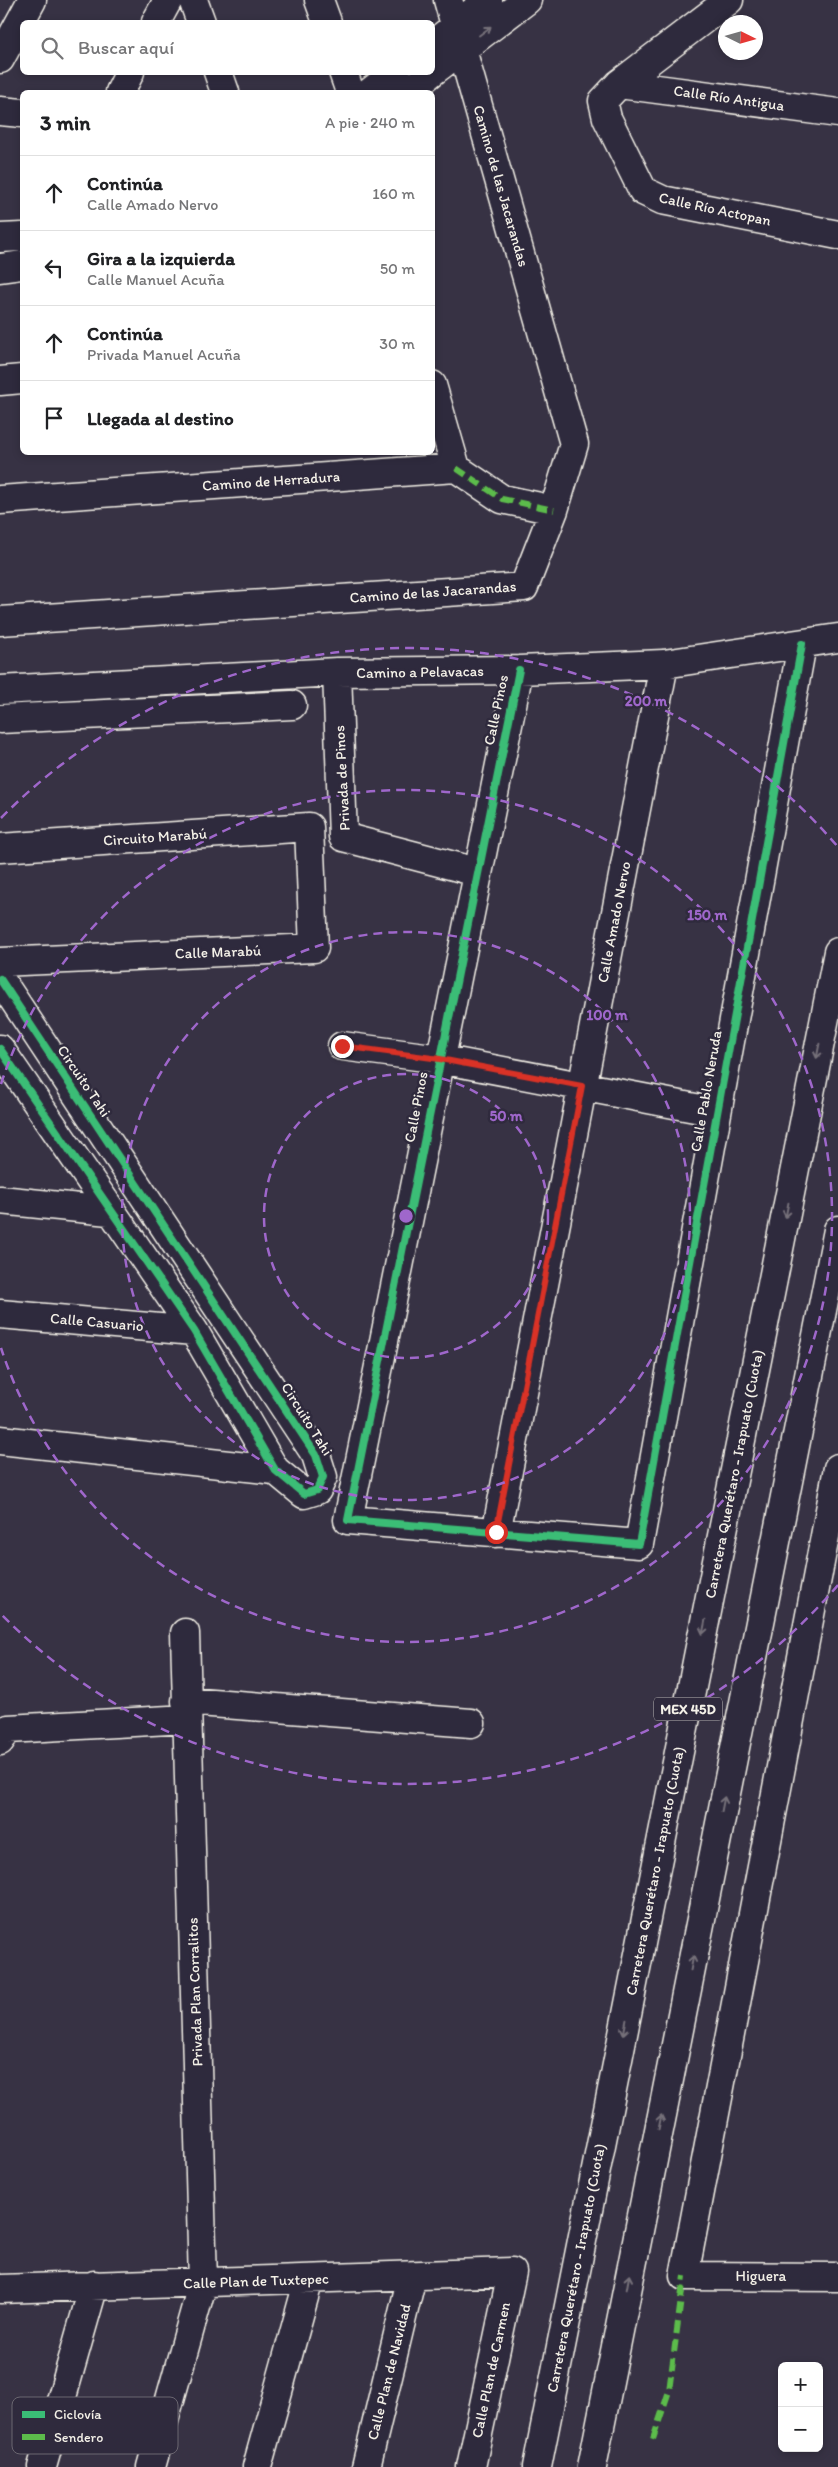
<!DOCTYPE html>
<html lang="es">
<meta charset="utf-8">
<style>
body{margin:0;font-family:Itim,sans-serif;background:#f6f6f6;color:#202124}
.controls{position:absolute;right:15px;bottom:15px;display:grid;overflow:hidden;border-radius:8px;box-shadow:0 2px 8px #0003}
.controls button{width:45px;height:45px;display:grid;place-items:center;padding:0;border:0;border-bottom:1px solid #e0e0e0;background:#fff;color:#202124;font:25px sans-serif}
.compass{position:absolute;left:718px;top:15px;width:45px;height:45px;border-radius:50%;background:#fff;box-shadow:0 2px 8px #0003;rotate:95deg}
.stop{position:absolute;width:15px;height:15px;margin:-11px;border:4px solid #d93025;border-radius:50%;background:#fff}
.stop.end{background:#d93025;border-color:#fff;box-shadow:0 1px 5px #0008}
.list{margin:0;padding:0;list-style:none}
h2{display:flex;justify-content:space-between;align-items:center;height:65px;margin:0;padding:0 20px;font-size:21px}
h2 small{font-size:16px;font-weight:400;color:#757577}
.list li{display:grid;grid-template-columns:32px 1fr auto;gap:15px;align-items:center;box-sizing:border-box;height:75px;padding:0 20px;border-top:1px solid #e0e0e0}
.list b{display:block;font-size:19px;white-space:nowrap}
.list p{margin:0;font-size:16px;white-space:nowrap;color:#757577}
.list em{font-size:16px;font-style:normal;color:#757577}
.icon{flex:none;width:28px;height:28px;fill:none;stroke:currentColor;stroke-width:2;stroke-linecap:round;stroke-linejoin:round}
.map{position:relative;flex:none;width:838px;height:2467px;overflow:hidden}
.search{position:absolute;background:#fff;box-shadow:0 2px 8px #0003;left:20px;top:20px;width:415px;height:55px;display:flex;align-items:center;gap:12px;box-sizing:border-box;padding:0 18px;border-radius:8px;color:#757577;font-size:19px}
.panel{position:absolute;background:#fff;box-shadow:0 2px 8px #0003;left:20px;top:90px;width:415px;height:365px;border-radius:8px}
.map>svg:first-child{display:block}
.lines{fill:none;stroke-linecap:round;stroke-linejoin:round}
.minor-casing{stroke:#f4f1e8;stroke-width:31}
.highway-casing{stroke:#f4f1e8;stroke-width:31}
.minor{stroke:#2f2a3d;stroke-width:28}
.highway{stroke:#2f2a3d;stroke-width:28}
.quiet{stroke:#5cbc4b;stroke-width:6;stroke-dasharray:12 6;stroke-linecap:butt}
.cycleway-casing{stroke:#2f2a3d;stroke-width:11}
.cycleway{stroke:#3abd76;stroke-width:8}
.oneway{stroke:#747079}
.route{stroke:#d93025;stroke-width:6}
.ring{fill:none;stroke:#9f67cb;stroke-width:2.5;stroke-dasharray:9 6}
.labels{text-anchor:middle;dominant-baseline:central;stroke-width:5;stroke-linejoin:round;paint-order:stroke}
.shield{fill:#2f2a3d;stroke:#b9b5b5;stroke-width:1}
.shield-label{font-size:14px;font-weight:bold;fill:#f4f1e8}
.street-label{font-size:15px;fill:#f4f1e8;stroke:#2f2a3d}
.key{fill:#2f2a3d;stroke:#6a6670;stroke-width:1}
.key-label{font-size:14px;fill:#f4f1e8}
.centre{fill:#9f67cb;stroke:#2f2a3d;stroke-width:2.5}
.ring-label{font-size:15px;text-anchor:middle;font-weight:bold;fill:#9f67cb;stroke:#2f2a3d;stroke-width:5;stroke-linejoin:round;paint-order:stroke}
</style>
<div class="map">
<svg width="838" height="2467" viewBox="0 0 838 2467">
<rect width="100%" height="100%" fill="#373244"/>
<filter id="ink" filterUnits="userSpaceOnUse"><feTurbulence type="fractalNoise" baseFrequency=".02" numOctaves="2"/><feDisplacementMap in="SourceGraphic" scale="10" xChannelSelector="R" yChannelSelector="G"/><feConvolveMatrix kernelMatrix="1 2 1 2 8 2 1 2 1" color-interpolation-filters="sRGB"/></filter>
<g filter="url(#ink)">
<g class="lines">
<defs>
<path id="minor" d="M193,0L201,22
M319,0L327,22
M729,0L619,84L603,101L607,118L643,191L662,200L838,235
M156,22L168,0
M432,45L488,0
M0,59L32,0
M218,72L225,92
M343,72L350,92
M432,72L527,0
M619,84L838,113
M120,92L130,72
M370,92L396,72
M408,92L432,72
M0,111L22,113
M0,238L22,237
M0,268L22,265
M0,381L22,379
M432,385L456,468
M456,468L502,499L554,510
M0,500L456,468
M0,621L524,587L554,510L574,444L448,0
M519,670L348,1520L639,1544L802,644
M337,672L343,837L477,872
M0,690L337,672L519,670L664,664L838,638
M0,719L292,705
M0,848L309,827L314,948L0,962
M0,979L316,1455L323,1477L317,1490L304,1494L275,1470L194,1331L0,1049
M342,1046L440,1059L716,1112
M0,1200L109,1211
M0,1314L194,1331
M0,1440L275,1470
M838,1468L684,2276L838,2277
M496,1533L664,664
M186,1701L471,1723
M0,1741L8,1729L187,1719
M0,2289L512,2272L471,2467
M42,2467L94,2285
M151,2467L203,2282L185,1633
M257,2467L309,2279
M366,2467L412,2276"/>
<path id="highway" d="M537,2467L838,952
M592,2467L838,1230"/>
</defs>
<use href="#minor" class="minor-casing"/>
<use href="#highway" class="highway-casing"/>
<use href="#minor" class="minor"/>
<use href="#highway" class="highway"/>
<path class="quiet" d="M456,468L502,499L554,510
M653,2439L669,2391L684,2276"/>
<defs>
<path id="cycleway" d="M519,670L348,1520L639,1544L802,644
M0,979L316,1455L323,1477L317,1490L304,1494L275,1470L194,1331L0,1049"/>
</defs>
<use href="#cycleway" class="cycleway-casing"/>
<use href="#cycleway" class="cycleway"/>
</g>
<defs><path id="oneway-shaft" d="M-6 0H5M1.5-3L5.5 0L1.5 3" fill="none" stroke-width="1.6" stroke-linecap="round" stroke-linejoin="round" transform="scale(1.25)"/></defs>
<g class="oneway">
<use href="#oneway-shaft" transform="translate(485 31) rotate(-37)"/>
<use href="#oneway-shaft" transform="translate(818 1051) rotate(101)"/>
<use href="#oneway-shaft" transform="translate(787 1210) rotate(101)"/>
<use href="#oneway-shaft" transform="translate(704 1627) rotate(101)"/>
<use href="#oneway-shaft" transform="translate(723 1804) rotate(-79)"/>
<use href="#oneway-shaft" transform="translate(692 1963) rotate(-79)"/>
<use href="#oneway-shaft" transform="translate(625 2027) rotate(101)"/>
<use href="#oneway-shaft" transform="translate(660 2122) rotate(-79)"/>
<use href="#oneway-shaft" transform="translate(628 2282) rotate(-80)"/>
</g>
</g>
<g class="lines" filter="url(#ink)">
<path class="route" d="M342,1046L440,1059L582,1086L496,1532"/>
</g>
<g class="ring">
<circle cx="406" cy="1216" r="142"/>
<circle cx="406" cy="1216" r="284"/>
<path d="M1 1084A426 426 0 1 1 1 1348"/>
<path d="M838 1585A568 568 0 0 1 1 1614M1 818A568 568 0 0 1 838 847"/>
</g>
<g class="labels">
<rect class="shield" x="654" y="1697.5" width="68" height="23" rx="4"/>
<g class="shield-label">
<text x="688" y="1709">MEX 45D</text>
</g>
<g class="street-label">
<text transform="translate(729 98) rotate(8)">Calle Río Antigua</text>
<text transform="translate(501 186) rotate(74)">Camino de las Jacarandas</text>
<text transform="translate(715 209) rotate(12)">Calle Río Actopan</text>
<text transform="translate(271 481) rotate(-4)">Camino de Herradura</text>
<text transform="translate(433 592) rotate(-4)">Camino de las Jacarandas</text>
<text transform="translate(420 672) rotate(-1)">Camino a Pelavacas</text>
<text transform="translate(496 710) rotate(-78)">Calle Pinos</text>
<text transform="translate(342 778) rotate(-93)">Privada de Pinos</text>
<text transform="translate(155 837) rotate(-4)">Circuito Marabú</text>
<text transform="translate(614 922) rotate(-79)">Calle Amado Nervo</text>
<text transform="translate(218 952) rotate(-2)">Calle Marabú</text>
<text transform="translate(84 1081) rotate(56)">Circuito Tahi</text>
<text transform="translate(706 1091) rotate(-80)">Calle Pablo Neruda</text>
<text transform="translate(416 1107) rotate(-79)">Calle Pinos</text>
<text transform="translate(97 1322) rotate(5)">Calle Casuario</text>
<text transform="translate(307 1419) rotate(58)">Circuito Tahi</text>
<text transform="translate(734 1474) rotate(-79)">Carretera Querétaro - Irapuato (Cuota)</text>
<text transform="translate(655 1871) rotate(-79)">Carretera Querétaro - Irapuato (Cuota)</text>
<text transform="translate(195 1992) rotate(-92)">Privada Plan Corralitos</text>
<text transform="translate(576 2268) rotate(-79)">Carretera Querétaro - Irapuato (Cuota)</text>
<text x="761" y="2276">Higuera</text>
<text transform="translate(256 2281) rotate(-2)">Calle Plan de Tuxtepec</text>
<text transform="translate(491 2370) rotate(-78)">Calle Plan de Carmen</text>
<text transform="translate(389 2372) rotate(-76)">Calle Plan de Navidad</text>
</g>
</g>
<rect x="12" y="2397" width="166" height="57" rx="8" class="key"/>
<rect x="22" y="2411" width="23" height="7" fill="#3abd76"/>
<rect x="22" y="2434" width="23" height="6" fill="#5cbc4b"/>
<g class="key-label">
<text x="54" y="2419">Ciclovía</text>
<text x="54" y="2442">Sendero</text>
</g>
<circle cx="406" cy="1216" r="8" class="centre"/>
<g class="ring-label">
<text x="646" y="706">200 m</text>
<text x="707" y="920">150 m</text>
<text x="607" y="1020">100 m</text>
<text x="506" y="1121">50 m</text>
</g>
</svg>
<div class="controls">
<button>+</button>
<button>−</button>
</div>
<svg class="compass" viewBox="-18 -18 36 36"><path d="M0-13l5 13h-10z" fill="#e53935"/><path d="M0 13l5-13h-10z" fill="#757577"/></svg>
<div class="stop" style="left:496px;top:1532px"></div>
<div class="stop end" style="left:342px;top:1046px"></div>
<div class="search"><svg class="icon" aria-label="search" viewBox="0 0 24 24"><circle cx="10" cy="10" r="6"/><path d="M15 15l6 6"/></svg>Buscar aquí</div>
<section class="panel">
<h2>3 min<small>A pie · 240 m</small></h2>
<ul class="list">
<li><svg class="icon" aria-label="ahead" viewBox="0 0 24 24"><path d="M12 20V5M6 11l6-6 6 6"/></svg><div><b>Continúa</b><p>Calle Amado Nervo</p></div><em>160 m</em></li>
<li><svg class="icon" aria-label="left" viewBox="0 0 24 24"><path d="M17 20v-9H6M10 6l-5 5 5 5"/></svg><div><b>Gira a la izquierda</b><p>Calle Manuel Acuña</p></div><em>50 m</em></li>
<li><svg class="icon" aria-label="ahead" viewBox="0 0 24 24"><path d="M12 20V5M6 11l6-6 6 6"/></svg><div><b>Continúa</b><p>Privada Manuel Acuña</p></div><em>30 m</em></li>
<li><svg class="icon" aria-label="arrive" viewBox="0 0 24 24"><path d="M6 21V4h12l-3 4 3 4H6"/></svg><div><b>Llegada al destino</b></div></li>
</ul>
</section>
</div>
